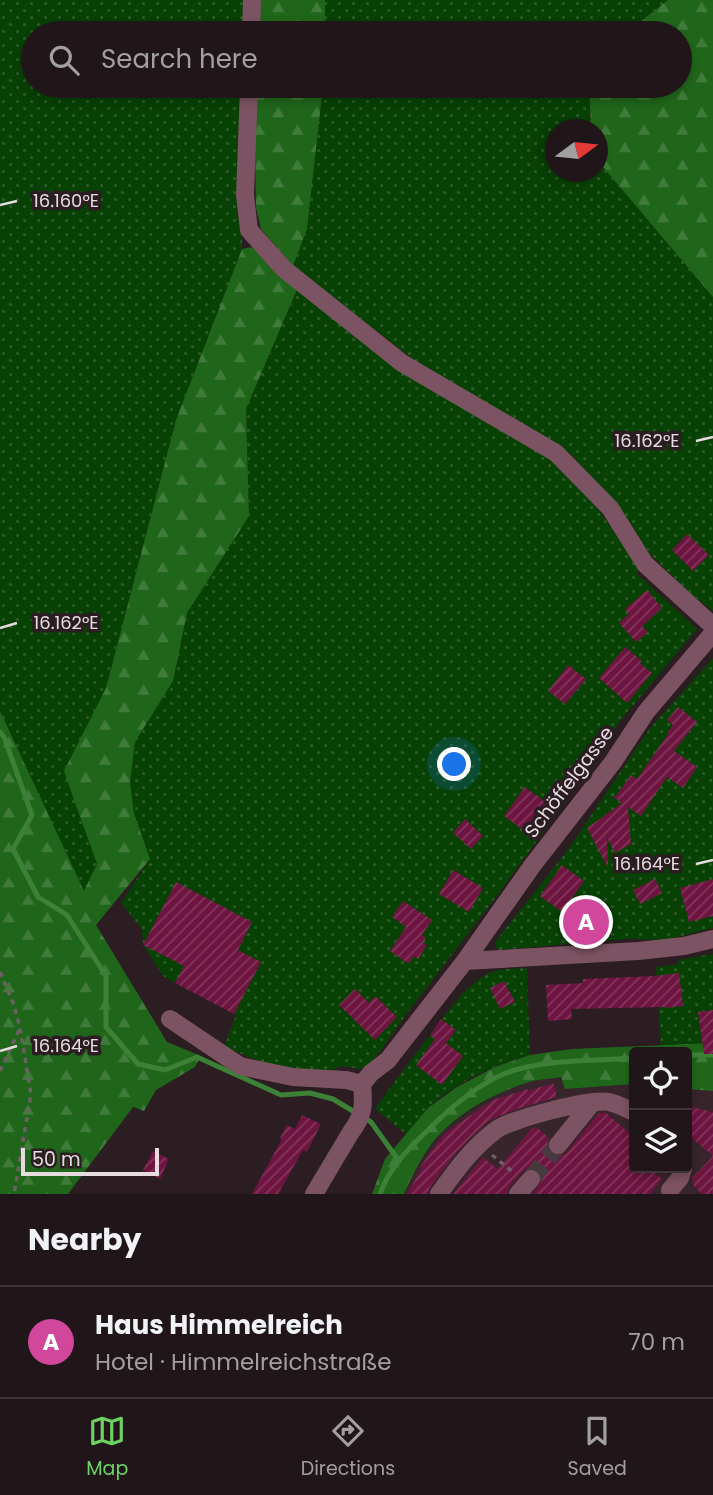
<!DOCTYPE html>
<meta charset="utf-8">
<style>
body{margin:0;font-family:Poppins,sans-serif;background:#281f23;color:#f1f3f6}
.controls{position:absolute;right:21px;bottom:21px;display:grid;overflow:hidden;border-radius:7px;box-shadow:0 4px 10px #0003}
.controls button{width:63px;height:63px;display:grid;place-items:center;padding:0;border:0;border-bottom:2px solid #3d3539;background:#20161a;color:#f1f3f6;font:35px sans-serif}
.compass{position:absolute;left:545px;top:119px;width:63px;height:63px;border-radius:50%;background:#20161a;box-shadow:0 4px 10px #0003;rotate:75deg}
.scale{position:absolute;left:21px;bottom:18px;width:138px;box-sizing:border-box;padding-left:7px;border:4px solid #e6dcdf;border-top:0;font-size:19px;line-height:24px;white-space:nowrap;color:#e6dcdf;-webkit-text-stroke:5px #2b1d22;paint-order:stroke}
.you{position:absolute;left:455px;top:765px;width:24px;height:24px;margin:-18px;border:5px solid #fff;border-radius:50%;background:#1a73e8;box-shadow:0 0 0 10px #1a73e833}
.badge{display:grid;place-items:center;width:46px;height:46px;border-radius:50%;background:#6cd362;color:#fff;font-size:23px;font-weight:700}
.pin{position:absolute;translate:-50% -50%;border:4px solid #fff;box-shadow:0 2px 7px #0006}
.list{margin:0;padding:0;list-style:none}
h2{display:flex;justify-content:space-between;align-items:center;height:91px;margin:0;padding:0 28px;font-size:30px}
h2 small{font-size:23px;font-weight:400;color:#a29fa2}
.list li{display:grid;grid-template-columns:46px 1fr auto;gap:21px;align-items:center;box-sizing:border-box;height:112px;padding:0 28px;border-top:2px solid #3d3539}
.list b{display:block;font-size:26px;white-space:nowrap}
.list p{margin:0;font-size:23px;white-space:nowrap;color:#a29fa2}
.list em{font-size:23px;font-style:normal;color:#a29fa2}
.icon{flex:none;width:38px;height:38px;fill:none;stroke:currentColor;stroke-width:2;stroke-linecap:round;stroke-linejoin:round}
.map{position:relative;flex:none;width:713px;height:1194px;overflow:hidden}
.search{position:absolute;background:#20161a;box-shadow:0 4px 10px #0003;left:21px;right:21px;top:21px;height:77px;display:flex;align-items:center;gap:18px;box-sizing:border-box;padding:0 24px;border-radius:38px;color:#a29fa2;font-size:26px}
.sheet{height:203px;background:#20161a}
nav{display:flex;justify-content:space-around;align-items:center;box-sizing:border-box;height:98px;border-top:2px solid #3d3539;background:#20161a;font-size:19px;color:#a29fa2}
nav a{display:grid;justify-items:center;gap:4px}
nav .on{color:#6cd362}
.map>svg:first-child{display:block}
.built{fill:#38242b}
.grass{fill:url(#grass-dots)}
.forest{fill:url(#forest-firs)}
.lines{fill:none;stroke-linecap:round;stroke-linejoin:round}
.stream{stroke:#3c8136;stroke-width:5}
.building{fill:url(#building-hatch)}
.minor-tunnel{stroke:#473a3e;stroke-width:18;stroke-dasharray:18 9;stroke-linecap:butt}
.path{stroke:#6c6064;stroke-width:3.5;stroke-dasharray:5 5;stroke-linecap:butt}
.minor{stroke:#7c5362;stroke-width:18}
.ticks{fill:none;stroke:#e6dcdf;stroke-width:2.5}
.labels{text-anchor:middle;dominant-baseline:central;stroke-width:7;stroke-linejoin:round;paint-order:stroke}
.street-label{font-size:19px;fill:#e6dcdf;stroke:#2b1d22}
.ticks-label{font-size:18px;text-anchor:middle;fill:#e6dcdf;stroke:#2b1d22;stroke-width:7;stroke-linejoin:round;paint-order:stroke}
</style>
<div class="map">
<svg width="713" height="1194" viewBox="0 0 713 1194">
<defs>
<pattern id="grass-dots" width="8" height="8" patternUnits="userSpaceOnUse" patternTransform="scale(1.75)"><rect width="8" height="8" fill="#074104"/><path d="M2 2h.1M6 6h.1" fill="none" stroke="#2b5c28" stroke-width="1.8" stroke-linecap="round"/></pattern>
<pattern id="forest-firs" width="22" height="20" patternUnits="userSpaceOnUse" patternTransform="scale(1.75)"><rect width="22" height="20" fill="#20661a"/><path d="M5 1l3.5 6h-7zM16 11l3.5 6h-7z" fill="#407b3b"/></pattern>
<pattern id="building-hatch" width="6" height="6" patternUnits="userSpaceOnUse" patternTransform="scale(1.75)"><rect width="6" height="6" fill="#6e1440"/><path d="M-1 1l2-2M0 6l6-6M5 7l2-2" fill="none" stroke="#83365b"/></pattern>
</defs>
<rect width="100%" height="100%" fill="#2b1d22"/>
<path class="built" d="M561,1077L565,1089L634,1084V1168H687V1089L713,1091V1194H404L413,1173L439,1134L463,1115L497,1094L531,1081Z"/>
<path class="grass" d="M0,0H243V33H33V86H242V249L176,420L106,688L65,771L97,864L84,892L0,711Z
M325,0H668L626,33H325Z
M323,86H589L591,129L556,130V172H598V161L713,297V611L691,594L651,555L615,505L570,453L489,410L418,363L293,266L307,229Z
M298,287L548,458L571,476L593,502L640,569L636,573L697,629L620,721L553,819L493,901L405,1016L382,1049L368,1066L361,1069L341,1066L330,1071L281,1070L224,1047L236,1015L163,976L143,945L142,929L121,903L150,859L134,813L130,782L135,742L173,681L187,613L249,516L246,409Z
M713,658V928L666,940L627,939L500,950L496,947L495,942L567,851L650,728Z
M713,954V1043L661,1046L656,967L679,964L678,960Z
M527,968L530,1055C494,1065 455,1082 427,1109C420,1117 413,1126 406,1134L375,1109C392,1084 411,1060 430,1035C445,1015 466,984 489,973C500,968 515,969 527,968Z"/>
<path class="forest" d="M256,0H325V33H255Z
M668,0H713V297L598,161V130L591,129L589,86H680V33H626Z
M254,86H323L307,229L293,266L261,229L256,208Z
M252,247L298,287L246,409L249,516L187,613L173,681L135,742L130,782L134,813L150,859L96,925L167,1042L201,1056L195,1067L156,1090L144,1111L133,1107L68,1194H0V711L84,891L97,864L64,771L106,688L176,420L242,249Z
M713,1043V1091L687,1089V1052H634V1084L565,1089L561,1077C550,1079 539,1079 529,1082C497,1092 463,1110 440,1134C426,1148 412,1176 404,1194H372L385,1159L428,1108L457,1087L495,1067L530,1055L572,1049Z"/>
<g class="lines">
<path class="stream" d="M0,732L4,737L32,815L13,849L38,897L67,915L106,976V1027L138,1064L165,1070L197,1057L281,1095L310,1093L333,1099L371,1122L399,1161
M687,1055H713
M380,1194C389,1168 408,1149 428,1130C450,1108 476,1085 506,1073C542,1059 595,1061 634,1058"/>
</g>
<path class="building" d="M687,534L709,555L693,571L672,550Z
M647,590L662,608L642,626L648,632L636,642L619,623L629,614L625,609Z
M625,647L642,661L640,663L652,673L627,703L599,678Z
M568,665L586,679L565,704L548,691Z
M678,707L697,722L674,751L697,767L683,788L667,777L641,816L628,807L631,844L615,853L607,838L608,868L587,828L622,803L612,796H616L631,775L637,779L668,734L667,733L673,725L667,720Z
M525,787L554,808L533,837L504,816Z
M465,819L483,836L471,849L453,833Z
M562,865L584,881L567,905L594,904L595,910H610V933L563,935L562,912L540,896Z
M453,870L483,888L469,912L439,894Z
M655,879L662,893L640,904L633,890Z
M713,879V916L689,922L680,888Z
M176,882L252,922L238,950L261,962L234,1014L175,983L184,966L143,945Z
M403,901L432,920L422,935L426,938L423,943L427,945L418,959L414,956L409,964L390,951L406,927L392,917Z
M679,973L683,1006L666,1008L665,1007L571,1009L572,1019L548,1021L546,985L583,983V979L655,976Z
M504,981L515,1002L500,1009L490,988Z
M355,989L369,1003L375,996L397,1017L375,1040L339,1005Z
M713,1010V1054H704L698,1012Z
M441,1019L456,1030L446,1043L463,1056L442,1085L416,1065L435,1039L430,1036Z
M553,1083L557,1097L514,1110L490,1120L472,1136L456,1153L430,1187L428,1194H407L422,1168L420,1167L443,1135L455,1126L493,1100L528,1089V1091Z
M687,1106L713,1112V1194H702L694,1186L692,1178L713,1156L687,1134Z
M599,1113H606L634,1137V1168H649L662,1179L650,1194H533L542,1180L539,1171L532,1168L527,1169L522,1172L509,1187L507,1194H453L483,1157L498,1169L532,1128L536,1127L549,1138L547,1144L550,1153L556,1156H561L567,1152Z
M302,1115L321,1124L307,1152L303,1150L278,1194H252L282,1139L280,1138L287,1125L295,1129Z
M153,1151L169,1159L160,1179L143,1170Z"/>
<g class="lines">
<path class="minor-tunnel" d="M531,1179L558,1145"/>
<path class="path" d="M0,972L14,1005L20,1028L31,1094L14,1194
M0,1071L20,1028
M492,1155L513,1172"/>
<path class="minor" d="M251,33L252,0
M249,86L245,195L249,230L284,269L402,363L556,453L610,508L645,564L713,626
M465,961L638,951L684,946L713,939
M170,1019L240,1066L293,1077L346,1080L362,1084
M362,1084L371,1073L388,1060L465,961L532,866L613,762L646,712L713,633
M558,1145L592,1103
M670,1190L680,1178L683,1168
M314,1194L351,1132C364,1115 364,1105 362,1084
M439,1194C455,1171 473,1147 496,1130C511,1119 591,1098 609,1102C618,1104 627,1109 634,1112
M518,1194L531,1179"/>
</g>
<path class="ticks" d="M0,205L17,201M696,441L713,437M0,628L17,623M696,864L713,860M0,1051L17,1046"/>
<g class="labels">
<g class="street-label">
<text transform="translate(569 782) rotate(-53)">Schöffelgasse</text>
</g>
</g>
<g class="ticks-label">
<text x="66" y="207">16.160°E</text>
<text x="647" y="447">16.162°E</text>
<text x="66" y="629">16.162°E</text>
<text x="647" y="870">16.164°E</text>
<text x="66" y="1052">16.164°E</text>
</g>
</svg>
<div class="controls">
<button><svg class="icon" aria-label="locate" viewBox="0 0 24 24"><circle cx="12" cy="12" r="6"/><path d="M12 2v4M12 18v4M2 12h4M18 12h4"/></svg></button>
<button><svg class="icon" aria-label="layers" viewBox="0 0 24 24"><path d="M12 4l9 5-9 5-9-5zM3 14l9 5 9-5"/></svg></button>
</div>
<svg class="compass" viewBox="-18 -18 36 36"><path d="M0-13l5 13h-10z" fill="#e53935"/><path d="M0 13l5-13h-10z" fill="#a29fa2"/></svg>
<div class="scale">50 m</div>
<div class="you"></div>
<div class="pin badge" style="left:586px;top:922px;background:#d1479c">A</div>
<div class="search"><svg class="icon" aria-label="search" viewBox="0 0 24 24"><circle cx="10" cy="10" r="6"/><path d="M15 15l6 6"/></svg>Search here</div>
</div>
<section class="sheet">
<h2>Nearby<small></small></h2>
<ul class="list">
<li><span class="badge" style="background:#d1479c">A</span><div><b>Haus Himmelreich</b><p>Hotel · Himmelreichstraße</p></div><em>70 m</em></li>
</ul>
</section>
<nav>
<a class="on"><svg class="icon" aria-label="map" viewBox="0 0 24 24"><path d="M3 6l6-2 6 2 6-2v14l-6 2-6-2-6 2zM9 4v14M15 6v14"/></svg>Map</a>
<a><svg class="icon" aria-label="directions" viewBox="0 0 24 24"><path d="M12 3l9 9-9 9-9-9zM9 14v-3h6M13 9l2 2-2 2"/></svg>Directions</a>
<a><svg class="icon" aria-label="saved" viewBox="0 0 24 24"><path d="M7 4h10v16l-5-4-5 4z"/></svg>Saved</a>
</nav>
